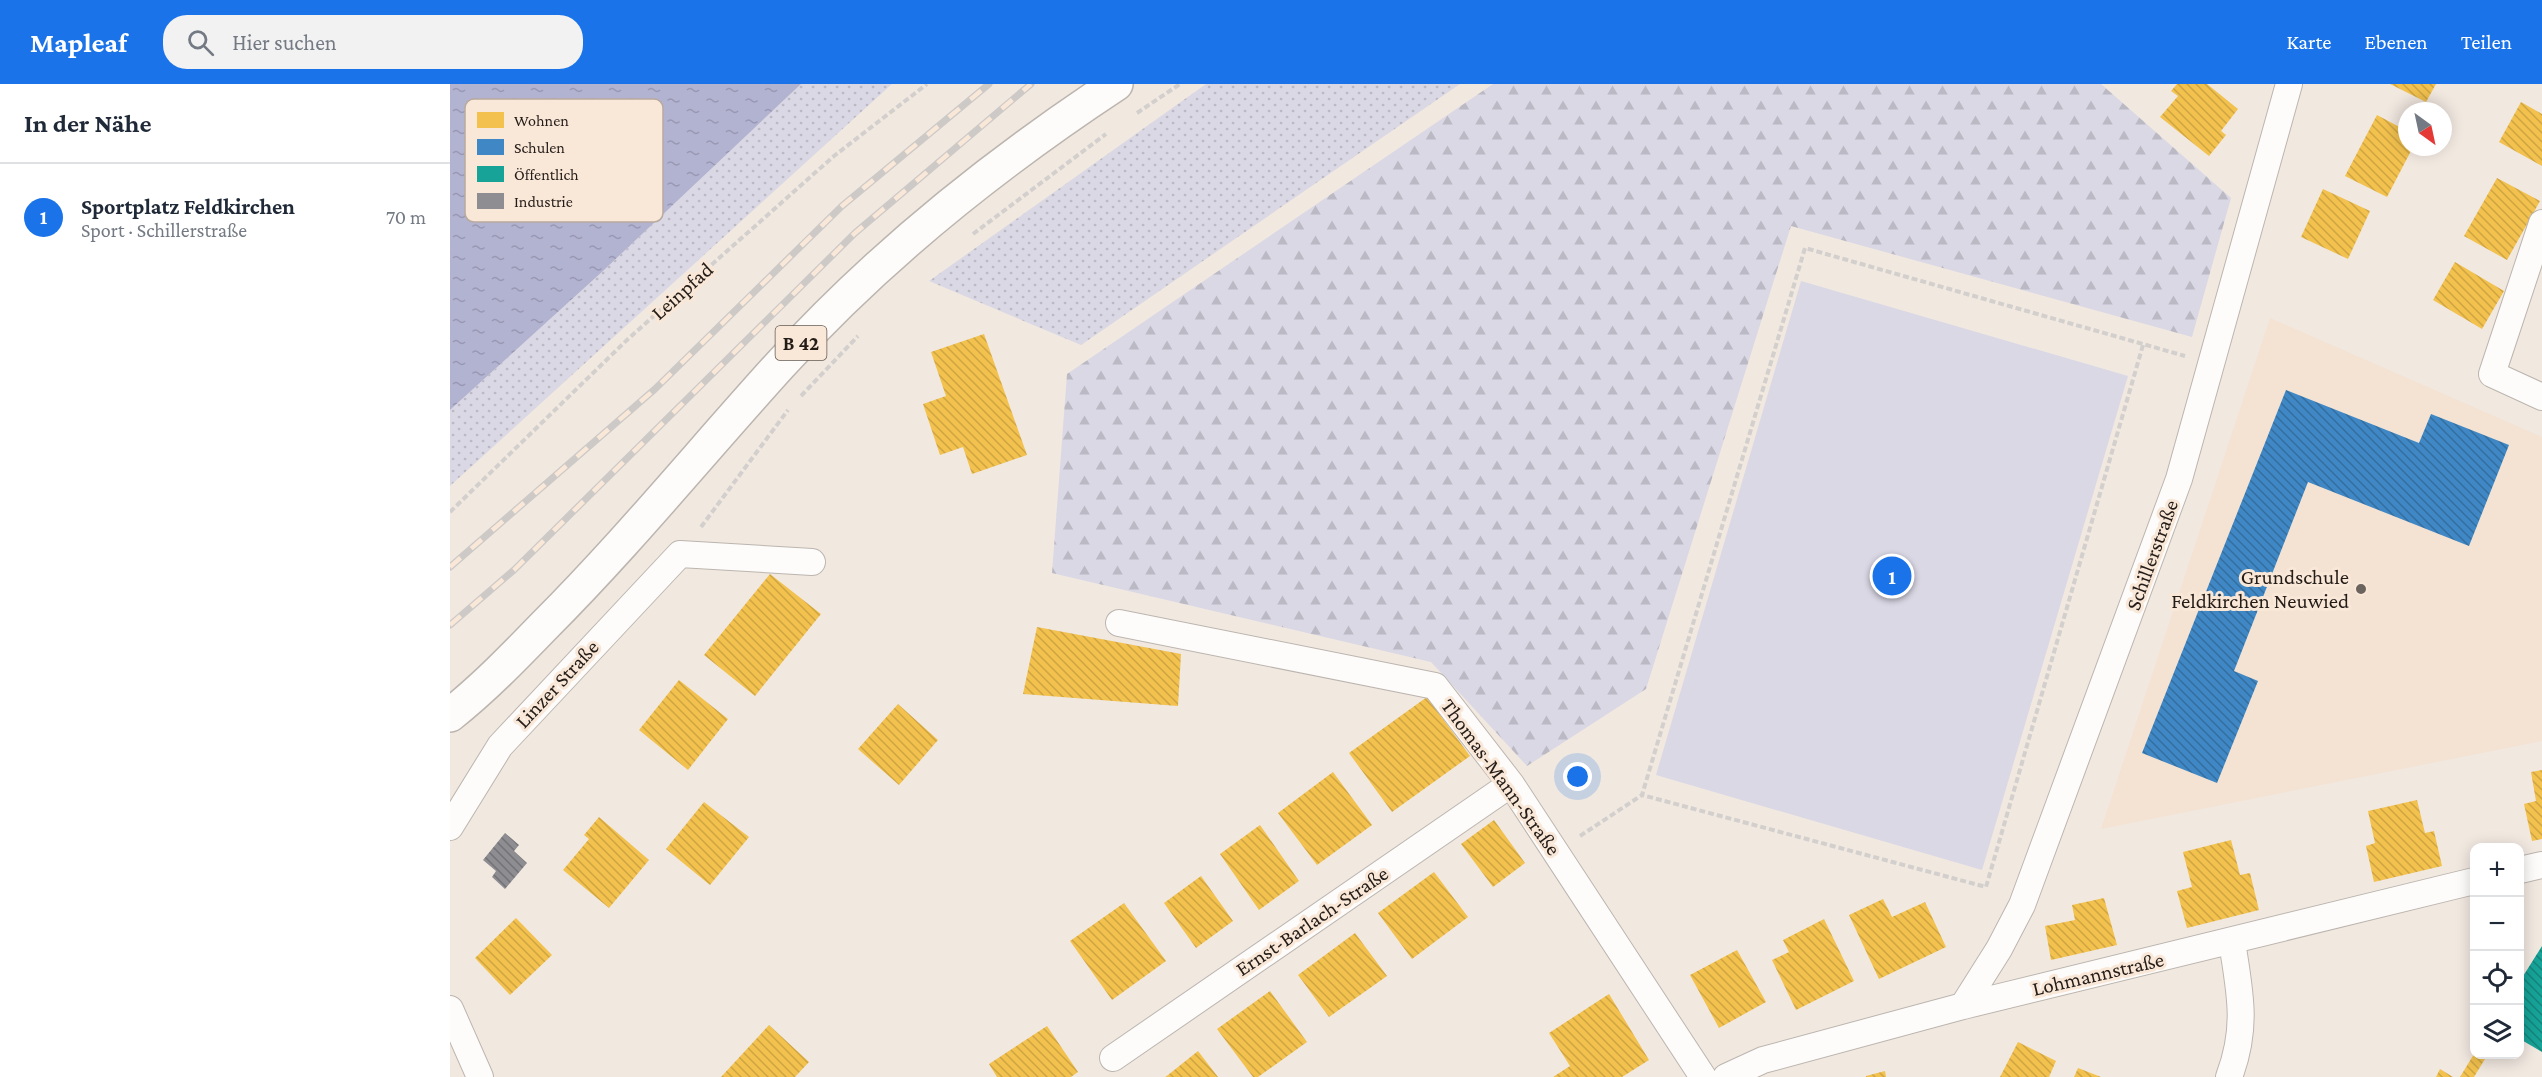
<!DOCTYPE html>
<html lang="de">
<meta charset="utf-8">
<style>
body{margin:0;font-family:"Crimson Pro",serif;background:#f2f2f3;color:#1f2937}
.controls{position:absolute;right:18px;bottom:18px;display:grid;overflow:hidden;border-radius:12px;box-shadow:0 3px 15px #0003}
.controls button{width:54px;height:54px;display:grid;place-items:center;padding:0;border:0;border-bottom:2px solid #e0e1e3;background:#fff;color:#1f2937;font:30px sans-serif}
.compass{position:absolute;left:1948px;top:18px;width:54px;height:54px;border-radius:50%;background:#fff;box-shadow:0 3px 15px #0003;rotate:147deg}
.you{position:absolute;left:1128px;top:693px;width:21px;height:21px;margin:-15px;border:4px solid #fff;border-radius:50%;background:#1a73e8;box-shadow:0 0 0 9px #1a73e833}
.badge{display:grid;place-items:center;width:39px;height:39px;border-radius:50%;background:#1a73e8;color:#fff;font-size:20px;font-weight:700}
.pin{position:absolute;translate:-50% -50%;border:3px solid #fff;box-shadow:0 2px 6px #0006}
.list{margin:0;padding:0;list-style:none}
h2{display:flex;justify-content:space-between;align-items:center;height:78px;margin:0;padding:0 24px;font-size:26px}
h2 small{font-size:20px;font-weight:400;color:#747a83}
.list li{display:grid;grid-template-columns:39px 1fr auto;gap:18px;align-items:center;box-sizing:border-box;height:108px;padding:0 24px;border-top:2px solid #e0e1e3}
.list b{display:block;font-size:22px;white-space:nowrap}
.list p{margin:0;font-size:20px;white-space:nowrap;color:#747a83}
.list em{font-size:20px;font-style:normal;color:#747a83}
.icon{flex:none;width:33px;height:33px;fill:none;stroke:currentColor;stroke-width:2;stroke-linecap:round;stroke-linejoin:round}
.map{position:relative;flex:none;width:2092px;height:993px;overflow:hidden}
header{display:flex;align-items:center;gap:36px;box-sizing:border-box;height:84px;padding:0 30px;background:#1a73e8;color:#fff}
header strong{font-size:28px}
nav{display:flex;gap:33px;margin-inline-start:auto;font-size:21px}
.search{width:420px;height:54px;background:#f2f2f3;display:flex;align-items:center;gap:15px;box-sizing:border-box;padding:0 21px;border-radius:24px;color:#747a83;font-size:22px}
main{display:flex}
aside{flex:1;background:#fff}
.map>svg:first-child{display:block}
.built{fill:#f4e2d3}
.grass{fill:url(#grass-dots)}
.forest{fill:url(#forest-firs)}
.garden{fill:#dad8e5}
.water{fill:url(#water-ripples)}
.homes{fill:url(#homes-back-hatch)}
.schools{fill:url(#schools-back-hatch)}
.public{fill:url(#public-back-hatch)}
.industry{fill:url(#industry-back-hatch)}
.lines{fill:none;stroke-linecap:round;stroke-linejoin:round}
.street-casing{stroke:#bcb5af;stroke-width:28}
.primary-casing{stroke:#bcb5af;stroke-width:36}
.path{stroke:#d2cfcd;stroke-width:4;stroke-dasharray:6 3;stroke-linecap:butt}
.street{stroke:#fdfcfa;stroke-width:26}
.primary{stroke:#fdfcfa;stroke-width:33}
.rail-casing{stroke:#ccc9c7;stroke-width:7}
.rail{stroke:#f9e7d8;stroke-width:4.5;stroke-dasharray:14;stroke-linecap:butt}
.poi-dot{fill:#6b635d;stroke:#f9e7d8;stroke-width:2}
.labels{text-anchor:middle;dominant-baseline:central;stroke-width:6;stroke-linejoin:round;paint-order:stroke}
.shield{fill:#f9e7d8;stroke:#635951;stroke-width:1.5}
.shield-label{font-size:20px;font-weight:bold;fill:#231c17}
.street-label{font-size:21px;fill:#231c17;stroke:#f9e7d8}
.poi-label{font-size:21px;fill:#231c17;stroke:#f9e7d8;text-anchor:end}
.key{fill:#f9e7d8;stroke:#b9aa9e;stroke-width:1.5}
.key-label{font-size:16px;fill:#231c17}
</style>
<header>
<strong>Mapleaf</strong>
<div class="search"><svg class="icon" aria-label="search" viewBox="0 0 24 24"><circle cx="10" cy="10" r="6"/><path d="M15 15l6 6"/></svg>Hier suchen</div>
<nav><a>Karte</a><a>Ebenen</a><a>Teilen</a></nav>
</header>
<main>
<aside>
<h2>In der Nähe<small></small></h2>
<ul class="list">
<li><span class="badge">1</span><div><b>Sportplatz Feldkirchen</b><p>Sport · Schillerstraße</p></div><em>70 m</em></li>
</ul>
</aside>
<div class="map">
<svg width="2092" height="993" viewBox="0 0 2092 993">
<defs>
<pattern id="grass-dots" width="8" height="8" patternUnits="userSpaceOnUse" patternTransform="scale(1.5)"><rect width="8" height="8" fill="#dad8e5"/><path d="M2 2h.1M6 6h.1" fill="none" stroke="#bbb9c4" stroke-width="1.8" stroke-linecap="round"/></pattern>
<pattern id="forest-firs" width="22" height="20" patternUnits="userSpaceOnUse" patternTransform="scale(1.5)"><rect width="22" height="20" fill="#dad8e5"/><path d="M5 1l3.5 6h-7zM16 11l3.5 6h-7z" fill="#bbb9c4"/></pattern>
<pattern id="water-ripples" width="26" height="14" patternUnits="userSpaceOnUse" patternTransform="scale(1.5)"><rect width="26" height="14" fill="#b2b2d1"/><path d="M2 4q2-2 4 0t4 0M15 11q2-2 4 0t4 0" fill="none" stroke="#9998b3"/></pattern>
<pattern id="homes-back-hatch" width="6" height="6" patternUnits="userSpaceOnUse" patternTransform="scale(1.5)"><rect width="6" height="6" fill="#f2c14e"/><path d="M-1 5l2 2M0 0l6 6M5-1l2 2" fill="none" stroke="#cfa543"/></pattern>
<pattern id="schools-back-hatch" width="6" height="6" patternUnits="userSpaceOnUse" patternTransform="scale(1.5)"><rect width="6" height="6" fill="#3f88c5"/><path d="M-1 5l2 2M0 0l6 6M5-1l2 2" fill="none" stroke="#346e9f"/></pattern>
<pattern id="public-back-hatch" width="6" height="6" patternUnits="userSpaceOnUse" patternTransform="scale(1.5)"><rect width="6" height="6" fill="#17a398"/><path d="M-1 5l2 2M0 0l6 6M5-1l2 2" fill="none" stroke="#14847b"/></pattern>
<pattern id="industry-back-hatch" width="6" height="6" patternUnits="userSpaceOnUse" patternTransform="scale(1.5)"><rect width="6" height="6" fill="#8d8d92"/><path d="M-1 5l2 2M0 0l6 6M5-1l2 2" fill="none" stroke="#737276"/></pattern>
</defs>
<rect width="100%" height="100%" fill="#f1e8e0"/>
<path class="built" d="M1820,234L2092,353V657L1651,745Z"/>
<path class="grass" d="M351,0H442L0,402V326L153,187Z
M756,0H1010L631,261L479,197Z"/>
<path class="forest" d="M1043,0H1651L1781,114L1742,253L1341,142L1196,605L1077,682L981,578L602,489L617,290Z"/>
<path class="garden" d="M1351,197L1678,292L1532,786L1206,691Z"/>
<path class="water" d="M0,0H351L153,187L0,326Z"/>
<path class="homes" d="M1727,0H1757L1788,25L1771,47L1776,51L1759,72L1710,33L1728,12L1721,7Z
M1940,0H1986L1976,18Z
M2071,18L2092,30V82L2049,58Z
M1927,31L1957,47V63H1963L1937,113L1895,92Z
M2047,94L2090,117L2057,176L2014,152Z
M1873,105L1920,127L1898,175L1851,153Z
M2005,178L2054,207L2032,245L1983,216Z
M534,250L577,371L522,390L513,363L490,371L473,320L496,312L481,268Z
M320,490L371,530L305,612L254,571Z
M587,543L731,570L728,622L573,610Z
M229,596L278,635L238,686L189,646Z
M977,613L1020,672L942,728L899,669Z
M448,620L488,656L449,701L408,665Z
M2092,686V755L2082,757L2074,720L2086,717L2081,688Z
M883,688L922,741L867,781L828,729Z
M1967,716L1975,749L1984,747L1992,782L1924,798L1916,762L1925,759L1918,727Z
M254,718L299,753L260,801L216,765Z
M149,733L199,776L159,824L113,786L139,755L134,751Z
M1044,736L1075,779L1043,803L1011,760Z
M810,741L849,797L809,826L770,770Z
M1781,756L1790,791L1800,789L1809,826L1737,844L1727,807L1742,803L1733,768Z
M984,788L1018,833L962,875L928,829Z
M751,792L783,837L746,864L714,819Z
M1654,814L1667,861L1601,876L1595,842L1625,836L1622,821Z
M1433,815L1442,833L1475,818L1496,863L1429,895L1399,831Z
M674,819L716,877L662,916L620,857Z
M66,834L102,871L60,911L25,874Z
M1374,835L1404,897L1346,926L1322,876L1339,868L1333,856Z
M905,849L937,892L879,933L848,891Z
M1287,866L1316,918L1269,944L1240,891Z
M820,907L857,958L808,993H803L767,945Z
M1159,910L1199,976L1172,993H1103L1120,982L1099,949Z
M319,941L359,978L345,993H271Z
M597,942L628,988L621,993H547L539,980Z
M1568,958L1606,977L1599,993H1550Z
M748,967L768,993H715L718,991Z
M2024,970H2038L2024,993H2010Z
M1628,984L1651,993H1624Z
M1990,985L2003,993H1986Z
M1435,987L1436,993H1416V992Z"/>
<path class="schools" d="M1836,306L1969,359L1981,330L2059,361L2019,462L1858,398L1784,587L1808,597L1767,699L1692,669Z"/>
<path class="public" d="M2092,862V968L2070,955V897Z"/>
<path class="industry" d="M55,749L69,761L64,767L77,779L55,805L42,793L46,787L33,776Z"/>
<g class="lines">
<defs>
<path id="street" d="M2092,139L2042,290L2092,313
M669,539L985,602L1061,700L1253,993
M0,743L50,662L230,470L362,478
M2070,786L2092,781
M1513,922L1549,865L1572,821L1729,395L1839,0
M0,925L30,993
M663,974L1061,700
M1276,993L1313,976L1513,922L2024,797
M1779,993C1798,943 1790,909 1782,858"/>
<path id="primary" d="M0,631C34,604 64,573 94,542C177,459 251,368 330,281C429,172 543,81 666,0"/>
</defs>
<use href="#street" class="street-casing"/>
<use href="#primary" class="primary-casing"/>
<path class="path" d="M687,29L730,0
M523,150L656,50
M1693,261L1536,803L1192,711L1355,164L1735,272
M351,312L408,252
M0,428L178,255L384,72L477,0
M251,443L338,326
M1130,752L1192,711"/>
<use href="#street" class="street"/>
<use href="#primary" class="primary"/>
<defs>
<path id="rail" d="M0,483L205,305L392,122L539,0
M0,541L64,486L405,149L581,0"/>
</defs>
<use href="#rail" class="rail-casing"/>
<use href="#rail" class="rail"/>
</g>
<circle class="poi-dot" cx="1911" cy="505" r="6"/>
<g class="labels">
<rect class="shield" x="325.5" y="242" width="51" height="34" rx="4.5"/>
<g class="shield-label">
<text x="351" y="259">B 42</text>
</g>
<g class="street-label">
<text transform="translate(232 207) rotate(-42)">Leinpfad</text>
<text transform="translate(1702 471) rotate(-70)">Schillerstraße</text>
<text transform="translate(107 600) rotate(-47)">Linzer Straße</text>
<text transform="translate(1051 693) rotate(54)">Thomas-Mann-Straße</text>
<text transform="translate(862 837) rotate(-34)">Ernst-Barlach-Straße</text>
<text transform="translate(1648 890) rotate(-13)">Lohmannstraße</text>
</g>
<g class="poi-label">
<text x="1899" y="493">Grundschule<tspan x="1899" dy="24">Feldkirchen Neuwied</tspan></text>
</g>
</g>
<rect x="15" y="15" width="198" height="123" rx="9" class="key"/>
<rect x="27" y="28" width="27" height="16" fill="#f2c14e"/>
<rect x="27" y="55" width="27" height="16" fill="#3f88c5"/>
<rect x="27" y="82" width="27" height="16" fill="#17a398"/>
<rect x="27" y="109" width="27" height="16" fill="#8d8d92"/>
<g class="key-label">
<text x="64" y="42">Wohnen</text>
<text x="64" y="69">Schulen</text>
<text x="64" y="96">Öffentlich</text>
<text x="64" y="123">Industrie</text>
</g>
</svg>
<div class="controls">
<button>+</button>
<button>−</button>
<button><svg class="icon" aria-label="locate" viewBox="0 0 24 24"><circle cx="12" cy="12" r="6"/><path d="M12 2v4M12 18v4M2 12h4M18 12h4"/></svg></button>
<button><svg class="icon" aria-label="layers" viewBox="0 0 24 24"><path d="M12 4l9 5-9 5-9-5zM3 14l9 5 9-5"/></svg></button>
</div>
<svg class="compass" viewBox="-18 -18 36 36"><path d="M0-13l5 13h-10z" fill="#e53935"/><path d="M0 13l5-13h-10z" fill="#747a83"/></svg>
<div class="you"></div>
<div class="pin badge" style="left:1442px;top:492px">1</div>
</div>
</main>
